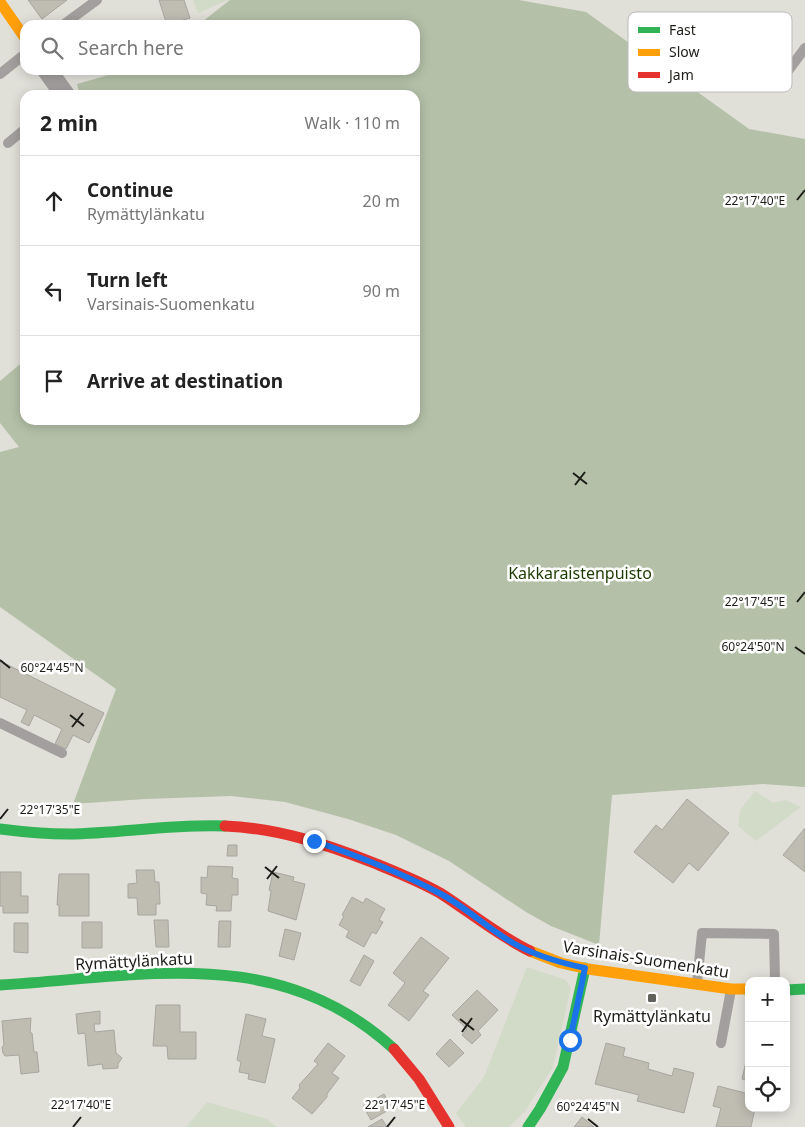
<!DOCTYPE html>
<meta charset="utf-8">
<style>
body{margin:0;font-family:"Noto Sans",sans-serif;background:#f6f6f6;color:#222}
.controls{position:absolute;right:15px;bottom:15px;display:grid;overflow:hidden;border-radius:10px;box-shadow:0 2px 12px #0003}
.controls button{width:45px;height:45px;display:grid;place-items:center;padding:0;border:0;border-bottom:1px solid #e0e0e0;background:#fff;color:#222;font:25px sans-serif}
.stop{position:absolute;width:15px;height:15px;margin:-11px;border:4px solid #1a73e8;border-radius:50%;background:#fff}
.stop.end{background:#1a73e8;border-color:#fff;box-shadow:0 1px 5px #0008}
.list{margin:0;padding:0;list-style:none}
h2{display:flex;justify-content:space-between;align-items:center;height:65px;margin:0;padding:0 20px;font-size:21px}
h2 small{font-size:16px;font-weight:400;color:#767676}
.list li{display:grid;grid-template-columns:32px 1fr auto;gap:15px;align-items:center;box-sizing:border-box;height:90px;padding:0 20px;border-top:1px solid #e0e0e0}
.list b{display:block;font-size:19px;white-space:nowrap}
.list p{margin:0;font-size:16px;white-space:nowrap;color:#767676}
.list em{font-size:16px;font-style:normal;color:#767676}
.icon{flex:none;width:28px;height:28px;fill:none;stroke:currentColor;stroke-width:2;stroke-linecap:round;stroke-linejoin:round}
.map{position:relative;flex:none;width:805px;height:1127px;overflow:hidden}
.search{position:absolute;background:#fff;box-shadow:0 2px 12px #0003;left:20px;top:20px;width:400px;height:55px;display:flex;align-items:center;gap:12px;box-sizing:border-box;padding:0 18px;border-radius:15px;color:#767676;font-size:19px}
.panel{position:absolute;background:#fff;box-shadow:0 2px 12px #0003;left:20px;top:90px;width:400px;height:335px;border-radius:15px}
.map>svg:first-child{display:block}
.green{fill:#d2dbc8}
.forest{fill:#b4c0a8}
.building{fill:#bfbdb2;stroke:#a7a6a0}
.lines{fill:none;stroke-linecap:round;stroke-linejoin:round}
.lane{stroke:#a29f9e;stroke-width:10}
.street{stroke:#a29f9e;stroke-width:20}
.fast{stroke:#30b455;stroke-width:11}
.slow{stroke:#ff9f0a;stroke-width:11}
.jam{stroke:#e5322d;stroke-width:11}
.route{stroke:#1a73e8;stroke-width:6}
.ticks{fill:none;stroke:#1d1d18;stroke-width:2}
.poi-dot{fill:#61615b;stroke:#fff;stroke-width:2}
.labels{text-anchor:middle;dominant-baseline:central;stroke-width:5;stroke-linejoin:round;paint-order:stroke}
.park-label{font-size:16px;fill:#1d3b00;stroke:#fff}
.street-label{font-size:16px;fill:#1d1d18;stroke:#fff}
.poi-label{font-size:16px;fill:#1d1d18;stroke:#fff}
.key{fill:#fff;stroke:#bbbbba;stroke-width:1}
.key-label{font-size:14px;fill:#1d1d18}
.ticks-label{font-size:12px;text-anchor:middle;fill:#1d1d18;stroke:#fff;stroke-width:5;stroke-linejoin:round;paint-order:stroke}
</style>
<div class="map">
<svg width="805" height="1127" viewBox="0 0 805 1127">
<rect width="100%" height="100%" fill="#e0dfd8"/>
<path class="green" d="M193,0H228L198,13Z
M755,791L773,803L786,800L801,807L756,841L738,826L740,810Z
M527,967L566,980L571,988L553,1067L525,1111L509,1127H466L456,1113L484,1077Z
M207,1102L267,1119L277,1127H186Z"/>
<path class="forest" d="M230,0H519L586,12L749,129L805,139V787L763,784L612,795L599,945L551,926L526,912L449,861L396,835L348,819L285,802L231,796L145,799L73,804L116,689L0,607V452L19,447L0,423V381L25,360V420H415V95H80L77,84L126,70H415V25H198Z"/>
<path class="building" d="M28,0H67L42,19Z
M159,0H184L190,18L167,25Z
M0,661L104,713L89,743L73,735L66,749L55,744L62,729L34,715L29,726L21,722L27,710L0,697Z
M687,799L729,833L698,871L689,863L673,883L634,852L656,825L662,830Z
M805,828V872L783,855Z
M228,845H237V856H227Z
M208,866L233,867L232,878L238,879V895H232L231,911H216L217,906L206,905L207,894L201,893V877L207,878Z
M136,870H154L155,882H159L160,904H156V915H138L137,898H128V884L137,883Z
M0,872H21V896H28V913H3V906H0Z
M273,872L294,877L293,881L305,884L296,920L268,911L271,891L269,890Z
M59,874H89V916H59V905H57Z
M352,897L363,903L366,898L385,909L379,920L383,922L376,934L372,932L364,947L346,937L349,931L339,925L344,916L342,915Z
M154,920H168L169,947H156Z
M219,921H231L230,947H218Z
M82,922H102V948H82Z
M14,923H28V953L14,952Z
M285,929L301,933L294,960L279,956Z
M421,937L449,958L423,991L429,995L409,1021L388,1005L405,983L393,973Z
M364,955L374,961L360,986L350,981Z
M477,990L498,1010L478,1031L481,1035L472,1044L462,1035L467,1029L452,1015Z
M156,1005H180V1032H196V1059H168L167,1046H153Z
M100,1011V1024H94L95,1032L114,1030L116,1053L122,1058L118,1064V1068L103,1069L102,1064L88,1066L85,1033L78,1034L76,1014Z
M246,1014L266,1019L262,1036L275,1039L265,1083L248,1079L249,1074L239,1072L241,1062L237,1060Z
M31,1018L30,1033H32L34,1052H37L39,1072L21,1074L19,1055L5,1056L3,1053L2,1047L4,1045L2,1021Z
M450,1039L464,1053L449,1067L436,1054Z
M328,1043L345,1056L332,1073L339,1078L327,1094V1097L312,1114L292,1098L300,1088L299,1085L318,1064L314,1061Z
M606,1043L625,1048L623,1056L649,1063L648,1069L672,1076L674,1068L694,1073L684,1113L637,1101L639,1095L595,1084Z
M746,1062L749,1063V1081L742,1079Z
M718,1086L749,1094V1108H755L751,1127H716L721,1108L713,1106Z
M384,1094L392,1108L371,1120L363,1106Z
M582,1117L594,1127H574Z
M382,1119L387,1127H368Z"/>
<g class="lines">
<path class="lane" d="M63,25L97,0
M788,71L805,48
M0,74L25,54
M8,143L25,129
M0,723L62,753
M697,983L702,933L774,934L775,981
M721,1043L731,990"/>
<path class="street" d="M47,70L65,95"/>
<path class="fast" d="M0,829C23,832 46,834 69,834C121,833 173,824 225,826
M0,985C142,977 277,942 394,1049
M786,990L805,989
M528,1127L540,1109L563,1067L585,968"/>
<path class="slow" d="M0,2L25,38
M530,951L561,963L588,969L731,989H749"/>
<path class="jam" d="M225,826C277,828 326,844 374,863C396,872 419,881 440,893C470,912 497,935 530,951
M394,1049L419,1079L449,1127"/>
</g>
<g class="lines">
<path class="route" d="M314,841C358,856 400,872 441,894C467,908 488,929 513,943C536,956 561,963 585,968L570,1040"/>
</g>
<path class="ticks" d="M797,200L805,190M573,473L587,484M575,485L585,472M797,602L805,592M795,647L805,654M0,660L10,668M70,715L84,726M72,727L83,713M0,819L8,809M265,867L279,878M267,879L277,866M460,1019L474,1030M462,1032L472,1018M588,1119L598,1127M73,1127L81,1117M387,1127L395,1117"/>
<rect class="poi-dot" x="647" y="993" width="10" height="10" rx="2.5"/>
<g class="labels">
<g class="park-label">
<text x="580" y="573">Kakkaraistenpuisto</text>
</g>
<g class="street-label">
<text transform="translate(646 959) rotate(9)">Varsinais-Suomenkatu</text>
<text transform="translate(134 961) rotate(-3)">Rymättylänkatu</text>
</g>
<g class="poi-label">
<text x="652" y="1016">Rymättylänkatu</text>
</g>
</g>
<rect x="628" y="12" width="164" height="80" rx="8" class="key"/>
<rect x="638" y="27" width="22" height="6" fill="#30b455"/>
<rect x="638" y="49" width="22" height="7" fill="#ff9f0a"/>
<rect x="638" y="72" width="22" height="6" fill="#e5322d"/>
<g class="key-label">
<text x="669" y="35">Fast</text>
<text x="669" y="57">Slow</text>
<text x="669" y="80">Jam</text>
</g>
<g class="ticks-label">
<text x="755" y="205">22°17'40"E</text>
<text x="755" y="606">22°17'45"E</text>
<text x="753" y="651">60°24'50"N</text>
<text x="52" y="672">60°24'45"N</text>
<text x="50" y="814">22°17'35"E</text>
<text x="81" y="1109">22°17'40"E</text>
<text x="395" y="1109">22°17'45"E</text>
<text x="588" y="1111">60°24'45"N</text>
</g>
</svg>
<div class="controls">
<button>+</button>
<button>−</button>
<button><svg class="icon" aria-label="locate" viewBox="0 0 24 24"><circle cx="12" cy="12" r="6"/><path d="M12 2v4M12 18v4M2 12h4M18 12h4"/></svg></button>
</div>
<div class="stop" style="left:570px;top:1040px"></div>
<div class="stop end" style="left:314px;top:841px"></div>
<div class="search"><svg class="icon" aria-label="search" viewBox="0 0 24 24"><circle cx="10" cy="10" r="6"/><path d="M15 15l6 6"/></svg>Search here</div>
<section class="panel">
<h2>2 min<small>Walk · 110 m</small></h2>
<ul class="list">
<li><svg class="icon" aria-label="ahead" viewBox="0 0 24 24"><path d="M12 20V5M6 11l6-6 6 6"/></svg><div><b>Continue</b><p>Rymättylänkatu</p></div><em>20 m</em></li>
<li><svg class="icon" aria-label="left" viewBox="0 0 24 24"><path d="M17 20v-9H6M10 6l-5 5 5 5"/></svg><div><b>Turn left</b><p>Varsinais-Suomenkatu</p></div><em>90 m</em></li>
<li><svg class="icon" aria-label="arrive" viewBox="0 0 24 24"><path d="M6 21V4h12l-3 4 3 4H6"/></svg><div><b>Arrive at destination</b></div></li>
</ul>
</section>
</div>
